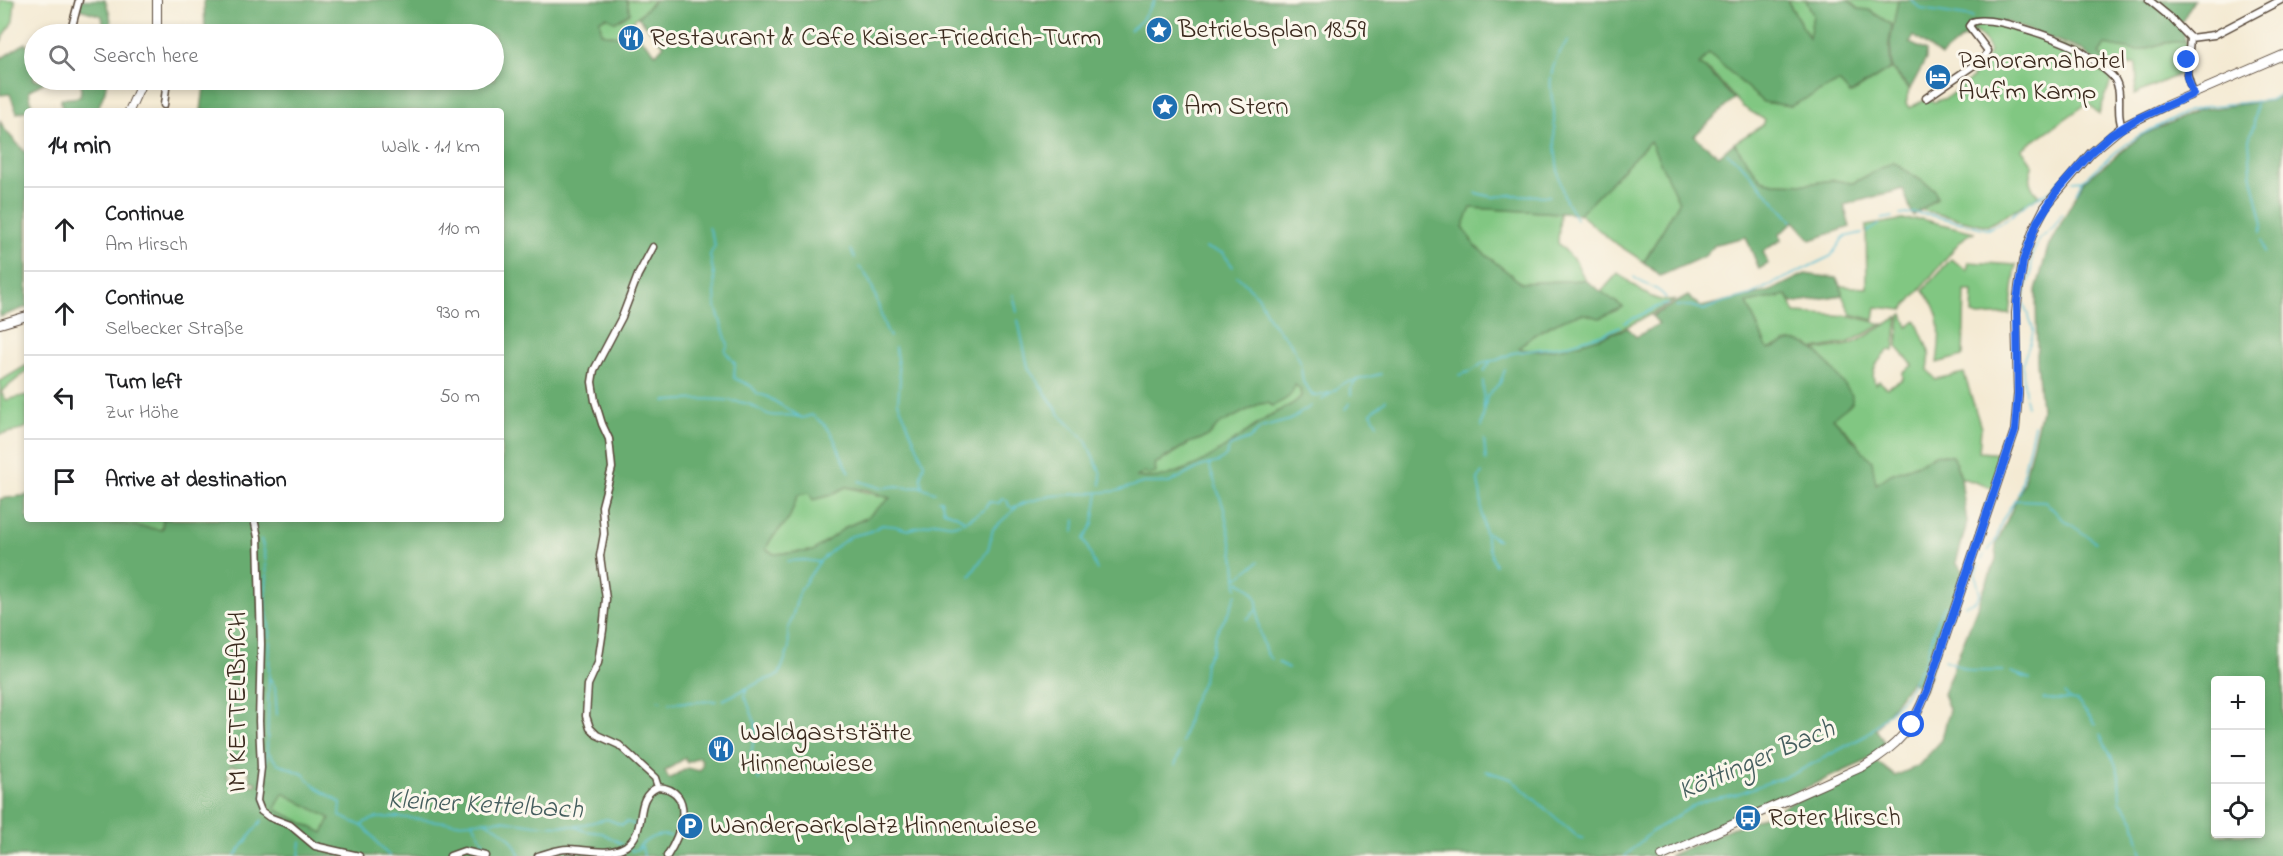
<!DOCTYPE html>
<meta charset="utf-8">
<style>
body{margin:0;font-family:"Indie Flower",sans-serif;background:#f6f6f6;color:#202124}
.controls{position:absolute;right:18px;bottom:18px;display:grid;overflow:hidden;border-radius:6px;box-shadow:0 3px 9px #0003}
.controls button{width:54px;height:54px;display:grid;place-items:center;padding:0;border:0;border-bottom:2px solid #e0e0e0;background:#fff;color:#202124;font:30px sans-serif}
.stop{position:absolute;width:18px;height:18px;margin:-14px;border:4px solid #2563eb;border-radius:50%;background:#fff}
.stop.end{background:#2563eb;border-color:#fff;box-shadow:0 2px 6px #0008}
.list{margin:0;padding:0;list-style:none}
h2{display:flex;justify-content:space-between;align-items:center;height:78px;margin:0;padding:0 24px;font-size:26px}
h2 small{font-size:20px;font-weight:400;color:#757577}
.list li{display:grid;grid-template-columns:39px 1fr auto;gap:18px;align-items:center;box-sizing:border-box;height:84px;padding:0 24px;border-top:2px solid #e0e0e0}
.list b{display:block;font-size:22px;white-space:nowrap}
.list p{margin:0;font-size:20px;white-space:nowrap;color:#757577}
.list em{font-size:20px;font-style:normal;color:#757577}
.icon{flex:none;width:33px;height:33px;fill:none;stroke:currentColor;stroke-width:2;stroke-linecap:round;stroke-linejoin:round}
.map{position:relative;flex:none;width:2283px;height:856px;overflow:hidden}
.search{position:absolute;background:#fff;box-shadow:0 3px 9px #0003;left:24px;top:24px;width:480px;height:66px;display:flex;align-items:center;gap:15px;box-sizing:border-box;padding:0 21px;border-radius:33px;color:#757577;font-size:22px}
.panel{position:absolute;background:#fff;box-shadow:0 3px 9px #0003;left:24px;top:108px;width:480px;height:414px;border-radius:6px}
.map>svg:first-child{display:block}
.green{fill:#81c782;stroke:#5e7850;stroke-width:1.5}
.forest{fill:#68ac70;stroke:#526b47;stroke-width:1.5;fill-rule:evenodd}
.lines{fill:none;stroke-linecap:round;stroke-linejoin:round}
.stream{stroke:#57bfd4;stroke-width:1.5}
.minor-casing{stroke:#574739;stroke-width:9}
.major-casing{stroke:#574739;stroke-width:10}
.minor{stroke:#fff;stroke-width:6}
.major{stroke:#fff;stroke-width:8}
.route{stroke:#2563eb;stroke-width:8}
.labels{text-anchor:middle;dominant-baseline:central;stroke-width:6;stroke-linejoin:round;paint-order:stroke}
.poi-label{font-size:27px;fill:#3b2a1e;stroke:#fbf7ec;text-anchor:start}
.street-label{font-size:27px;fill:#3b2a1e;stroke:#fbf7ec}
.water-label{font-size:28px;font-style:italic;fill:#455e5e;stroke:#fbf7ec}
</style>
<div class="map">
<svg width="2283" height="856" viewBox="0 0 2283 856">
<rect width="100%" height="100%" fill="#fbf7ec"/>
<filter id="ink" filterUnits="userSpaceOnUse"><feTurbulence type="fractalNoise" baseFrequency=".0167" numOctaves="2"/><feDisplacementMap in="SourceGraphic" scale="12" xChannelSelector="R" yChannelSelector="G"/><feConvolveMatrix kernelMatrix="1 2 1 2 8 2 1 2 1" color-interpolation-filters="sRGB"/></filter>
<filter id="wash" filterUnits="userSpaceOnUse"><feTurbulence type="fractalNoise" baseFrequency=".008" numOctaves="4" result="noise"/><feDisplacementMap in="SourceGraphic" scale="24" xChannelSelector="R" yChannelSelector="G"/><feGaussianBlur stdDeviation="1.35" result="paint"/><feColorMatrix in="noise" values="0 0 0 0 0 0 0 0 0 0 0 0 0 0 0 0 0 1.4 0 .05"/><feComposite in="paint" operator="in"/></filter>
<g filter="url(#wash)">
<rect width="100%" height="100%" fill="#f4ead3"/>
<path class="green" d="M0,0H15L13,21L0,43Z
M627,0H655L617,36L601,33L600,20L606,17L630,13Z
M1787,0H1806L1813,15L1810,39Z
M1848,0H1898L1894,24L1892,25L1869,10L1858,9Z
M1977,21L2013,28L2079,52L2112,78L2099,114L2088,103L2022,149L2033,165C2027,178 2029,186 2039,196L1987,226L1921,210L1937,199L1934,189L1893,162L1853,183L1833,180L1807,184L1774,183L1761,180L1734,143L1763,125L1765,120L1743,107L1711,72L1699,64L1709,53L1763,102L1791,106L1839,81L1851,94L1891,68L1909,90L1906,103L1909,108L1926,99L1934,102L1946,98L1974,77L1971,73L1986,60L1990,51L1985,41L1971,27Z
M2186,41V71L2134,95L2137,79L2136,64L2111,66L2099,54L2105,45L2138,51L2164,43Z
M1651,140L1679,202L1644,262L1612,241L1580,214Z
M1471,208L1560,213L1558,243L1576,262L1585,280L1521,283L1475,246L1462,227Z
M1921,219L1974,232L1966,236L1957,245L1903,310L1876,307L1874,320L1851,314L1842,295L1841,286L1867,288L1866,226L1900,220Z
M1951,259L1967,270L1969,262L2016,265L2010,314L1979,316L1972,314L1973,291H1965L1963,356L1937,363C1941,334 1943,313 1923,290Z
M1618,273C1635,286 1653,305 1676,300C1632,326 1570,358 1518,349C1528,335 1564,317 1581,314C1587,313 1594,317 1600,318L1622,307L1601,292Z
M1787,295L1795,313L1851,316L1883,324L1848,343L1814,349L1808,344H1781L1768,350L1747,303Z
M1903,314L1908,327L1916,321L1930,354L1928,370L1935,379L1964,373L1981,428L1979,452L2003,454L1993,488L1961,478L1953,456L1935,454L1921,463L1891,474L1876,485L1856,441L1832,417L1852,403L1816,350L1849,345L1858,341L1898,317L1894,351L1889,350C1879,360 1869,369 1875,384L1879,381L1887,388L1903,379V372L1913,365L1897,347L1900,316Z
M27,365V371L1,392L6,400L27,395V427L17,431L0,434V381Z
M1294,384L1300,389L1301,396L1297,402L1272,414L1206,461L1161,478L1136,477L1189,443L1209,436L1218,425L1259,404L1268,403L1273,406L1281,401Z
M846,487L890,498L866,518L846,527L813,551L774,554L766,549L771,539L789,519L798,495L809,492L828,496Z
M60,519H163L162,530L122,524L63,525Z
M292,775L305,784L295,799L331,818L323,833L274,809L283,793L291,796L282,790Z"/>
<path class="forest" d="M80,0H105L110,14L112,34H105L102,16L79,9Z
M204,0H627L630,13L616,22L606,17L600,20L601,33L617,36L629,26L656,54L664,45L638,17L655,0H1787L1809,38L1813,15L1806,0H1848L1858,9L1869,10L1892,25L1889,43L1891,68L1850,94L1839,82L1791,106L1763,102L1709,53L1699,65L1710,73L1734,99L1694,136L1719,156L1734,143L1761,180L1774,183L1807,184L1833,180L1853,183L1893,162L1934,189L1937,198L1913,216L1903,189L1844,205L1850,227L1811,240L1794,221L1780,234L1781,240L1763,251L1768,264L1759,269L1746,237L1716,244L1705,256L1660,276L1644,262L1679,202L1650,141L1580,214L1471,208L1463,227L1475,246L1521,283L1585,280L1623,307L1600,318C1594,317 1587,313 1581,314C1565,317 1528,335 1519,348C1550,358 1597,338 1628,328L1636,337L1659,324L1652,316L1688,296L1701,307L1770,291L1805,274L1836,278L1841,286L1842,295L1792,303L1787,295L1747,303L1768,350C1778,346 1788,340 1799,342C1817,344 1841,381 1852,395V403L1833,418L1872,461L1876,484L1891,474L1921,463L1935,454L1953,456L1961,478L1967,523L1956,563L1964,571L1924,691L1911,681L1876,729L1888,748L1862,763L1676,845L1655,856H0V499L27,495V519H60L63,525L122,524L162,530L163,519H501V111H201L205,80H494V34H205ZM1294,384L1300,389L1301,396C1294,406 1280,409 1270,416C1233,440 1184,485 1137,477L1145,472L1148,475L1156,473L1155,464L1189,443L1209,436L1218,425L1259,404L1268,403L1273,406C1283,400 1294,398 1294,384ZM846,487L867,490L890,498L866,518L846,527L813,551L774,554L766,549L771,539L789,519L798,495L809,493L813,500L828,496ZM699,757C704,761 703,766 700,771L687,768L669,779L665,771L685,758L687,763ZM231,766L248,768L250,781L257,782L256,785H238L227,777ZM283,793L330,818L323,833L275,809Z
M1898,0H2194L2180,25L2186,41L2164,43L2138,51L2105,45L2099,54L2115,70L2113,76L2082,50L2006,22L1970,23L1975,37L1963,38L1941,56L1914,36L1910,43L1926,51V59L1910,89L1892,68L1890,42Z
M25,43L34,56V80H48L29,91L32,109L17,113L10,94L0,95V55L2,58Z
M82,80H107L105,91L97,111H62L61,99L80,97Z
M2283,95V856H1669L1731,828L1749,823L1877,762L1895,776L1918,766L1942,740L1949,709L1943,694L1996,559V545L2023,484L2041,410L2037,361L2036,291L2048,247L2084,181L2141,136L2198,110L2274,100ZM2216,680H2260V834H2216Z
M0,121L5,130L27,154V307L0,317Z"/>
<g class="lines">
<path class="stream" d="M1911,0L1921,9L1973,17
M1130,30L1141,21L1155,0
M1568,41C1560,50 1552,65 1551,78C1549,89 1553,100 1554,111C1554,137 1555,164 1562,189C1564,200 1571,209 1576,219
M2256,101L2254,124L2249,140L2251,173L2263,224L2261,232
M1727,153L1741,164L1792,221
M2073,181L2083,180L2110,156L2138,136L2188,111L2209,106L2270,100L2283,92
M1476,193L1492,197L1510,195L1550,196
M2076,193L2082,181
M1900,215L1914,213L1930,215L1987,229L2006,220L2029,202L2051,190L2060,180
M1881,219L1893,217
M709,227L715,245L710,255L714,276L716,307L728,345L725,351L735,364L734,378L751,386L758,394L766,396L802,418L812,415C840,434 833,446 850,472
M1867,232L1879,224
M2262,240L2264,252
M1205,248L1223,253L1233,267
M851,250L855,258
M859,267C878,284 877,315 890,337
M1237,276L1258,296L1271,322L1290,342L1300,361L1303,382L1312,395L1318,396L1329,393
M1634,277C1644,286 1658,286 1666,298
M1013,295L1017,312
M2025,298L2026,287L2031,274L2032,254L2039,240L2053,228L2062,214
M2024,303C2025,314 2033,320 2033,331C2032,342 2027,349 2024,359C2021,369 2025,383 2025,394
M1676,306H1691L1704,310L1720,303L1750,295L1831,256L1844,237L1862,233
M1018,320L1028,367L1061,416L1086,441L1101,474V485
M1624,323L1659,306L1668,304
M895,347L900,379L898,402L924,463L921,476L922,487
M1484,371L1490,362
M1459,375L1472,371L1484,362L1497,360L1513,353L1565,345L1606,333L1620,326
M1483,381L1484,412
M1351,395V387L1357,380
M2025,398L2027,406
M1322,400L1344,383L1381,374
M665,401C691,400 720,397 745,403C755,405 762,414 771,415C780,417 789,413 799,417
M1345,409L1350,403
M1377,424L1371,413L1386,400
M1481,427L1487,396L1500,383L1505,370
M1484,440L1486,461
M1209,465L1224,509L1235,561L1237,588
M1482,473L1478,479C1478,486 1481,492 1481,498C1481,521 1486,544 1495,565
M859,481L881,488L897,486L909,488L918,486L935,492
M2018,495L2034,425
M938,500H941L944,511L954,514L966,521L984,510L989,502L999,503L1002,499L1007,500L1009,506L1012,508L1027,502L1051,496L1117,491L1143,483H1169L1202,466L1219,462L1226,456L1230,446L1249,439L1261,428L1290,420L1311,406
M2014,500L2045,501L2061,518L2096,542
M1074,532L1075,520
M1487,533L1498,540
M261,539L265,555L267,576L265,601L270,632L267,751L277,763L303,774L316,787L341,803L340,816L362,826L365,822L377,818L398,817L456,823L502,820L535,825L574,826L585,831L602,833L622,844
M1988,551L1996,540L2002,521L2015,499
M1982,559L1984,555
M788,561L804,560L819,562
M1097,570L1084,539L1093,524L1098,493
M970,576L988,550L993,529L1017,507
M1237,576L1239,577L1258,562
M1239,582C1257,589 1258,601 1258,617C1258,626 1264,654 1271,659
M1965,605L1975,601L1980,594L1975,573L1979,564
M1247,619L1258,609
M1945,660L1972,671H2003
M1278,662L1288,668
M2011,672L2030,679
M270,679L275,687L277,715
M746,689L745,696L756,725L751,755L759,780
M2064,693L2071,700L2077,701L2096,725
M2043,699L2070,700
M658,700L661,701
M723,700L762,681L779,675L789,649L788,631L800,590L820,561L836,547L851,536L869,532L882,525L894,526L908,530L936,522L954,525L964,522
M669,703L716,701
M2100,735L2115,763L2119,775L2120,801L2134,820L2142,856
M1182,743L1191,706L1203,681L1205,662L1212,651L1216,633L1229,612L1236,594
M1175,765L1180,752
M1486,771L1511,779L1578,837L1584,839
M263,783L267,751
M262,792L267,812
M483,821C502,828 512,837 520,856
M473,822L487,850
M576,826L607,819L622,825L627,822L636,825
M363,827C374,834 378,848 390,856
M638,847C649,838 656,833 671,836
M630,849L632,851L642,847L644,856
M235,856L262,820
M299,856L301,842
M1625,856L1651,832L1693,806L1707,800L1737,794L1797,772L1867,735L1905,696L1926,659L1938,618L1944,607L1950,605"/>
</g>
</g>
<g filter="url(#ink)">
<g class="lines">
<defs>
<path id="minor" d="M2149,0L2171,18L2190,38L2187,74L2193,94
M70,34L79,0
M2190,38L2214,35L2281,0
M1926,98L1984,58L1988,51L1969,26L1972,22C1991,14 2058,39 2078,49C2083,52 2110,73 2114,78C2124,92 2115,112 2122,127
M164,105L167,80
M653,247L638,275L622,317L594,370L592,382L595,401L602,424L609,439L612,468L602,506L604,534L600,556L606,599L603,630L598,663L588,685L586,716L590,728L597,735L619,745L655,778L658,787
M254,519L258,537L261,644L259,721L261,768L257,801L261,811L269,817L290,825L315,846L359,856
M450,856L464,851L485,856
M538,856C549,853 559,848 570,849C589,850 609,856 626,846C650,829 631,799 658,787C697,790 681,835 667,856"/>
<path id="major" d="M157,34V0
M129,111L143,80
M0,324L27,316
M1662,856L1864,766C1899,745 1912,729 1927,691L2015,430L2018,394L2016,313L2019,287L2023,261L2034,229L2045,207L2091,153L2122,127L2165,106L2283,55"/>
</defs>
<use href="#minor" class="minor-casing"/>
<use href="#major" class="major-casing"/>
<use href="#minor" class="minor"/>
<use href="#major" class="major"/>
</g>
</g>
<g class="lines" filter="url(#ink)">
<path class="route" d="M1912,725L1927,691L2015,430L2018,394L2017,301L2023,261L2037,222L2058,190L2091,153L2111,135L2137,119L2193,94L2187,77V60"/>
</g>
<defs>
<symbol id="sight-disc" viewBox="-11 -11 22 22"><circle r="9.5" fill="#1f6fb2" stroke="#fbf7ec"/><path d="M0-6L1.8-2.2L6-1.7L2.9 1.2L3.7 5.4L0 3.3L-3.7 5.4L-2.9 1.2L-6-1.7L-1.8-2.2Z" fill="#fff"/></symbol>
<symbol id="restaurant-disc" viewBox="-11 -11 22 22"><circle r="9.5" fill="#1f6fb2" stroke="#fbf7ec"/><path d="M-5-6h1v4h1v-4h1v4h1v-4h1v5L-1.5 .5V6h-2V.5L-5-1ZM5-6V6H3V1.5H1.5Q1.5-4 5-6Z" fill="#fff"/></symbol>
<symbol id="hotel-disc" viewBox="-11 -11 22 22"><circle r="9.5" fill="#1f6fb2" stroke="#fbf7ec"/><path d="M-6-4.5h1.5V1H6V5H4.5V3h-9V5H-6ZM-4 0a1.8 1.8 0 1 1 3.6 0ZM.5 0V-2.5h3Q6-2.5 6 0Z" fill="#fff"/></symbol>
<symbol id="bus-disc" viewBox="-11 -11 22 22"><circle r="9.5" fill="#1f6fb2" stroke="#fbf7ec"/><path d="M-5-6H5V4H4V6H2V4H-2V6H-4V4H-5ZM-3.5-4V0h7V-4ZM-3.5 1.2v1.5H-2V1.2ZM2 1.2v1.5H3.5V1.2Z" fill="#fff"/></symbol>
<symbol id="parking-disc" viewBox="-11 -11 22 22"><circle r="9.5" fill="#1f6fb2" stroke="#fbf7ec"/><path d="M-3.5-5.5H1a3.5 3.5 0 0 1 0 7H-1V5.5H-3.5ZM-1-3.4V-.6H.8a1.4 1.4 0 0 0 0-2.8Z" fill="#fff"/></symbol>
</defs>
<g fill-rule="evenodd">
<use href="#sight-disc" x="1144" y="15" width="30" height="30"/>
<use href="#restaurant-disc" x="616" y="23" width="30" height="30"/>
<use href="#hotel-disc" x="1923" y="62" width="30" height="30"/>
<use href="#sight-disc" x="1150" y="92" width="30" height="30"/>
<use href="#restaurant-disc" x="706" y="734" width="30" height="30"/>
<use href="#bus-disc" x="1733" y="803" width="30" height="30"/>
<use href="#parking-disc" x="675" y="811" width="30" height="30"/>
</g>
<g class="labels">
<g class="poi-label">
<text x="1178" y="30">Betriebsplan 1859</text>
<text x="650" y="38">Restaurant &amp; Cafe Kaiser-Friedrich-Turm</text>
<text x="1958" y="61">Panoramahotel<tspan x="1958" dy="31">Auf'm Kamp</tspan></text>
<text x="1184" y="107">Am Stern</text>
<text x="740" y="733">Waldgaststätte<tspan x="740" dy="31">Hinnenwiese</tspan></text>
<text x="1768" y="818">Roter Hirsch</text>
<text x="710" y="826">Wanderparkplatz Hinnenwiese</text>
</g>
<g class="street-label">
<text transform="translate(238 702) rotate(-90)">IM KETTELBACH</text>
</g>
<g class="water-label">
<text transform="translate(1757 761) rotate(-23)">Köttinger Bach</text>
<text transform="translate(485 806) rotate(3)">Kleiner Kettelbach</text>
</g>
</g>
</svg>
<div class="controls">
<button>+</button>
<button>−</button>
<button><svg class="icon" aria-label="locate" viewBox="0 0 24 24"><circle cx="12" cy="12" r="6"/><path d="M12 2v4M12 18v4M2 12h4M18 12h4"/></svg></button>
</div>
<div class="stop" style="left:1912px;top:725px"></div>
<div class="stop end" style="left:2187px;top:60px"></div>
<div class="search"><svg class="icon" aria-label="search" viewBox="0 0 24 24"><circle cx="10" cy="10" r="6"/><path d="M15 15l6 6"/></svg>Search here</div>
<section class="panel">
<h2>14 min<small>Walk · 1.1 km</small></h2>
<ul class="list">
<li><svg class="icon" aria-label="ahead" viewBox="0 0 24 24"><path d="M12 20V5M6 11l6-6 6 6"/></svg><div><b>Continue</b><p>Am Hirsch</p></div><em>110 m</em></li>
<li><svg class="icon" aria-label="ahead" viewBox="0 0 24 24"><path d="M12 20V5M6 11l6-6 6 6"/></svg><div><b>Continue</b><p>Selbecker Straße</p></div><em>930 m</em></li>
<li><svg class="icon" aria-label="left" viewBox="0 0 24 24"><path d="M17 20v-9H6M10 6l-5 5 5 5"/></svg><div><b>Turn left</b><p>Zur Höhe</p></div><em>50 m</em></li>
<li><svg class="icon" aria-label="arrive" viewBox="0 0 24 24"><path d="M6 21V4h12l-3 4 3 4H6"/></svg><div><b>Arrive at destination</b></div></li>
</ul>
</section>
</div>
